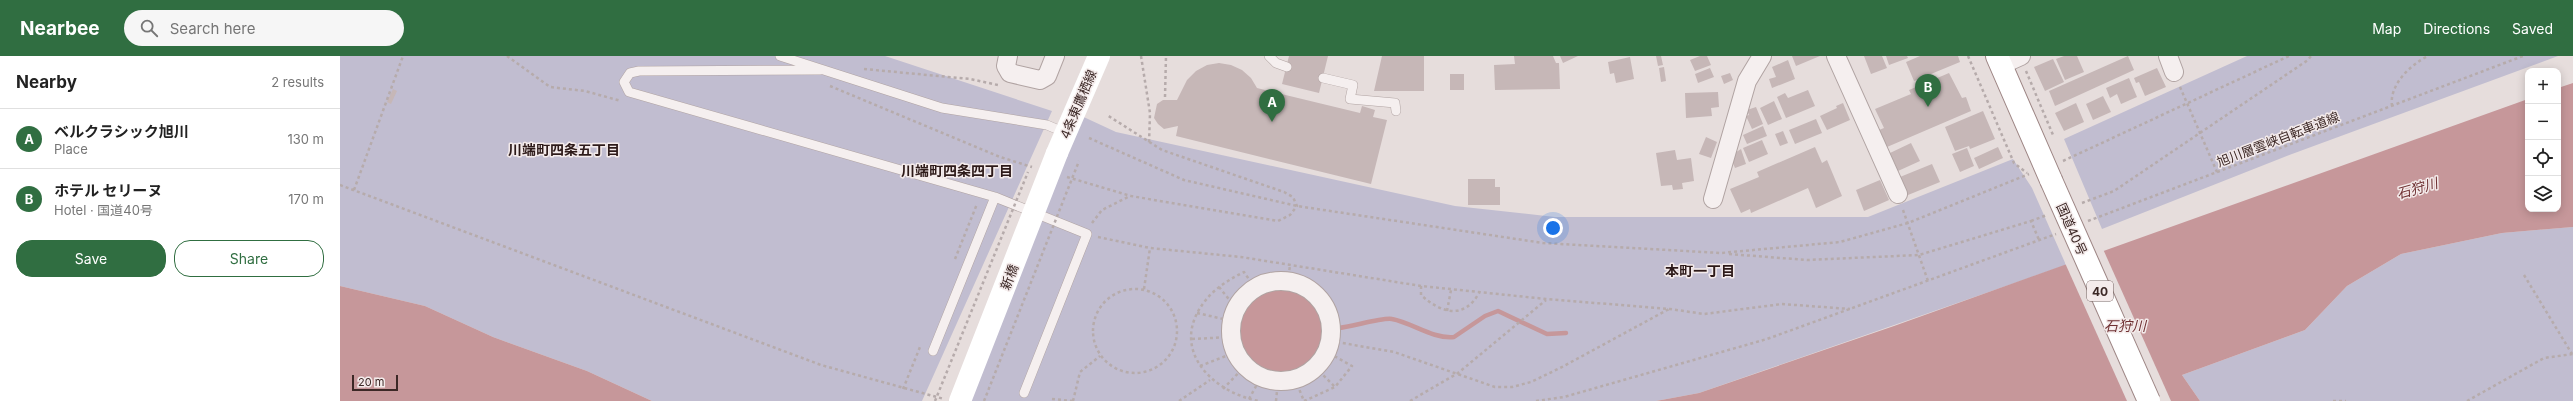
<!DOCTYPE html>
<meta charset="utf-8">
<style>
body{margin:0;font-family:Inter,"Noto Sans JP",sans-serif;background:#f6f6f6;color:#222}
.controls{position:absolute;right:12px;top:12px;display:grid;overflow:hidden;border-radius:8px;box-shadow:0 2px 10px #0003}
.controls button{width:36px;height:36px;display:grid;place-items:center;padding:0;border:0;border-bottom:1px solid #e0e0e0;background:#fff;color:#222;font:20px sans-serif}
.scale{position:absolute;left:12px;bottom:10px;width:46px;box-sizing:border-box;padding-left:4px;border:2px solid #3c2826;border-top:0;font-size:11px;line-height:14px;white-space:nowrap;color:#3c2826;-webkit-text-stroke:3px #f4ebeb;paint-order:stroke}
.you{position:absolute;left:1213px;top:172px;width:14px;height:14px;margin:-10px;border:3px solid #fff;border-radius:50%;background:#1a73e8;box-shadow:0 0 0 6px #1a73e833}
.badge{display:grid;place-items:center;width:26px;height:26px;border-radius:50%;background:#306e41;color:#fff;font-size:13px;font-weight:700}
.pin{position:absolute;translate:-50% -33px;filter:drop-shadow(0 1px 2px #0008)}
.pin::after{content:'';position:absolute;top:21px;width:14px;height:12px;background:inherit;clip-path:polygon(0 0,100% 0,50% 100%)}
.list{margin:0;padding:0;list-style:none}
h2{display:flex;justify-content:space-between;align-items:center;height:52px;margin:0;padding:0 16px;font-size:17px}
h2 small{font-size:13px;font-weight:400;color:#767676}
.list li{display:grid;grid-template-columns:26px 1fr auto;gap:12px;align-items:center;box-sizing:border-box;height:60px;padding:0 16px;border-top:1px solid #e0e0e0}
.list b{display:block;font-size:15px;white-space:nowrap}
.list p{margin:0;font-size:13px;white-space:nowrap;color:#767676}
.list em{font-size:13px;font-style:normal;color:#767676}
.actions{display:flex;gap:8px;padding:12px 16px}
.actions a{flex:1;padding:9px 0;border:1px solid #306e41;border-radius:16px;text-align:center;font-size:14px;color:#306e41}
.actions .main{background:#306e41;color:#fff}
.icon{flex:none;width:22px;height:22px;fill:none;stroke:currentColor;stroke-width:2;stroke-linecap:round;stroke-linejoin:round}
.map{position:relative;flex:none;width:2233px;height:345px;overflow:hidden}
header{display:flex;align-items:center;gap:24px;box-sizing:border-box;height:56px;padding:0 20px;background:#306e41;color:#fff}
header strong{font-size:19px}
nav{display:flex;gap:22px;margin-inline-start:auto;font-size:14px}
.search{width:280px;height:36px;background:#f6f6f6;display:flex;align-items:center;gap:10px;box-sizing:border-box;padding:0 14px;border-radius:22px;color:#767676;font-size:15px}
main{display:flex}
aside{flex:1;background:#fff}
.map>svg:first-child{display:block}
.green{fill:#c1bdd0}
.water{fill:#c6979a}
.pier{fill:#e6dddc}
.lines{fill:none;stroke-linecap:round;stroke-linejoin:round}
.stream{stroke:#c6979a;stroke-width:4.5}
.building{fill:#c6b7b7}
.lane-casing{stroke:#b0a3a2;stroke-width:10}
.street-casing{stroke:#b0a3a2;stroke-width:20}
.highway-casing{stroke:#9d8584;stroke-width:24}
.path{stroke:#b6abab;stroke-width:2.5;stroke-dasharray:3 3;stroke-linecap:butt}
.lane{stroke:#f5efef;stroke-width:9}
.street{stroke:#f5efef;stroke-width:18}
.secondary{stroke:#fff;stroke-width:22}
.highway{stroke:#fff;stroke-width:22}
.highway-bridge-casing{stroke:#9d8584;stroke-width:24;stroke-linecap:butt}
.path-bridge{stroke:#b6abab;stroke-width:2.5;stroke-dasharray:3 3;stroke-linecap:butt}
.secondary-bridge{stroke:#fff;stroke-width:22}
.highway-bridge{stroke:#fff;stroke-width:22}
.labels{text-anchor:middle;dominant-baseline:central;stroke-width:3;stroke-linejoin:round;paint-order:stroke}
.shield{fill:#f4ebeb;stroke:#736261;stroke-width:1}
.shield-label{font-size:12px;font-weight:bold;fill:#3c2826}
.street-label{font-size:13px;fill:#3c2826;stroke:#f4ebeb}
.neighbourhood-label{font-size:14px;font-weight:bold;fill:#2d1a19;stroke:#f4ebeb}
.water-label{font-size:14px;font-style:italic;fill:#6f3133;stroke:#f4ebeb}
</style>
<header>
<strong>Nearbee</strong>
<div class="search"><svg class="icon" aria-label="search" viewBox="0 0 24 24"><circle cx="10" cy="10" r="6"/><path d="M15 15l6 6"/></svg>Search here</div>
<nav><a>Map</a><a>Directions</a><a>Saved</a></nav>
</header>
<main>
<aside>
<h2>Nearby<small>2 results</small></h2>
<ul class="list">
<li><span class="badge">A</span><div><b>ベルクラシック旭川</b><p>Place</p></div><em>130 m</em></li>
<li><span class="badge">B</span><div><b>ホテル セリーヌ</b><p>Hotel · 国道40号</p></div><em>170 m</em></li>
</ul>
<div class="actions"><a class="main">Save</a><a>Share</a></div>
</aside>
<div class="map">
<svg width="2233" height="345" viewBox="0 0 2233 345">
<rect width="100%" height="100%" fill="#e6dddc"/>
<path class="green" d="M0,0H545L712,55L582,345H312L247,315L153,281L85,250L0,230Z
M1907,0H2218L1952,98L1762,173L1724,83Z
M735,57L776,76L1115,150L1215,161H1528L1673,103L1692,132L1726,209L1359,337L1316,345H620Z
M2233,171V345H1860L1842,319L1965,274L2007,230L2061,198L2162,177Z"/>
<path class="water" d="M2233,27V171L2162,177L2061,198L2007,230L1965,274L1842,319L1860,345H1316L1359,337L1554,270L2188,43V153H2218V32Z
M0,230L85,250L153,281L247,315L312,345H0Z
M897 275a45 45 0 1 1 90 0a45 45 0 1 1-90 0Z"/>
<path class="pier" d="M1763,193L1831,345H1787L1725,207Z"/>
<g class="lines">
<path class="stream" d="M998,272C1011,271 1043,261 1052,263C1073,267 1092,283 1114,281L1145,260L1158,255L1207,278L1226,277"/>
</g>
<path class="building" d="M949,0H988L979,37L942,28Z
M1042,0H1084V35H1034Z
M1174,0H1213L1216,7H1219L1220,33L1155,34L1154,9L1175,8Z
M1220,0H1238L1223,7Z
M1316,0H1321L1323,9L1318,10Z
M1360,0H1367L1371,9L1355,15L1350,4Z
M1452,0H1480L1456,10Z
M1524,0H1542L1547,12L1531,18Z
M1546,0H1567L1568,2L1549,9Z
M1580,0H1618L1620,6L1574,25L1566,6Z
M1724,0H1737L1744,16L1725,24L1716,3Z
M1788,0L1794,14L1715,50L1709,35Z
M1290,1L1294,23L1276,27L1274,17L1270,18L1268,6Z
M1713,3L1724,26L1705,35L1694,11Z
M1448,4L1455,23L1432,32L1429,23L1436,21L1432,11Z
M879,7L891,9L902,14L911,22L917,32L1020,57L1022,50L1035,54L1033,61L1047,64L1031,128L836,80L838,70L824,73L818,68L814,62L817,48L823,44H837L847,24L856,15L867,9Z
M1324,11L1326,25L1321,26L1319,12Z
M1370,12L1374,21L1358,27L1355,18Z
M1817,12L1826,31L1805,40L1799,26L1796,27L1794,22Z
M1390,17L1393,24L1384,28L1381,20Z
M1609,17L1622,42L1626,41L1631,55L1547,91L1539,74L1544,72L1535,53L1571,38L1569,34Z
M1110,18H1124V34H1110Z
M1789,22L1797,41L1781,48L1777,38L1770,42L1766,32Z
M53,33L57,35L51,48L47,46Z
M1468,34L1475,50L1446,62L1437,41L1445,37L1448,42Z
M1378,36L1379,51L1371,52L1372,60L1346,62L1345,37Z
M1763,40L1771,56L1753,64L1746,48Z
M1434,45L1442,63L1428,69L1420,52Z
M1503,47L1510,64L1487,74L1480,60L1497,52L1496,50Z
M1736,47L1744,66L1724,75L1715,57Z
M1416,51L1423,68L1412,73L1406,60L1409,59L1407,54Z
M1643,55L1655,83L1630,93L1629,90L1615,95L1605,71Z
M1476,63L1482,77L1455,88L1449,74Z
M1423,70L1427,80L1407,88L1403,79Z
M1443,75L1448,87L1440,90L1435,78Z
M1366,81L1377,86L1371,102L1359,98Z
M1422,84L1428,98L1409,106L1403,92Z
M1571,87L1580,105L1558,115L1550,97Z
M1475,91L1482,107L1487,104L1502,140L1476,152L1468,132L1411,157L1410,153L1401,157L1390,133L1419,121L1417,116Z
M1658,91L1663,102L1639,113L1634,102Z
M1627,92L1634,110L1620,116L1612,98Z
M1401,93L1406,108L1395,112L1390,100Z
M1335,94L1337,104L1351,102L1354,125L1342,127L1343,133L1333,134L1332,129L1321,130L1316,97Z
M1592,108L1600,126L1568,139L1560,121Z
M1128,123H1155V131H1160V149H1128Z
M1540,124L1549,144L1524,155L1516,134Z"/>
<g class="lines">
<defs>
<path id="lane" d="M440,0L602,52L707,69L726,77
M929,0L936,7L947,11
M480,14L299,15L290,17L284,26L289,36L655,141L747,178L684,337
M983,22L1013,29L1010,43L1055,47L1056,55
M593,295L655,141"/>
<path id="street" d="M668,0L666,10L670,17L700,24L707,20L715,0
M1496,0L1558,138
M1828,0L1834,16
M1661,9L1681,0
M1373,143L1407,25L1422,0
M891 275a50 50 0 1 1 100 0a50 50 0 1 1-100 0Z"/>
<path id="highway" d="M1657,0L1711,124"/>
</defs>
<use href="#lane" class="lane-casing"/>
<use href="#street" class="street-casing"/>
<use href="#highway" class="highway-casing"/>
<path class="path" d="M167,0L210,31L245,35L281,45
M801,0L810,57L809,88
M1628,0L1674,107L1687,117
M524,13L630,23L658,29
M1686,15L1713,79
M490,30L660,101L692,111
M1840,31L1877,116
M825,41L826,0
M2052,50C2049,29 2070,9 2088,0
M749,82L844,124L957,150L1203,187L1381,197L1500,186L1568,167L1689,118
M1723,105L1949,0
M727,121L791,140L938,165L950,159L957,150L953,141L944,136L822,94L767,59
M0,129L481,309L604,343
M14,134L63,0
M1742,147L1774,135L1968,4L1971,0
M1563,154L1588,225
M1691,165L1707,159
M1748,165L2183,0
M752,167L762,154L790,140
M758,181L810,192L901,201L1081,230L1206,243L1330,253L1364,258L1442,248L1510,253
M1389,198L1467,204L1579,199L1691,165L1699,184
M615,203L637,148
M2184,219L2232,298
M948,226L950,209
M1081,230V239C1101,257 1124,264 1139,237
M879,231L896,252
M915,232L904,216C890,223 875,232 865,245C828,292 871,336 919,345
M753 275a42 42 0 1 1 84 0a42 42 0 1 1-84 0Z
M804,233L810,192
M1107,255L1111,234
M857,257L892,265
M852,283L891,281
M991,285L1054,296L1155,331H1172L1191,326L1222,311L1329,253
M860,310L896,296
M975,311L995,331
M955,323L964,345
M563,333L580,291
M883,333L905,310
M712,343L733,345
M909,343L921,321
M733,345L740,316L760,300
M839,345L870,324
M936,345L938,325
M964,345L995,331L1012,310L987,296
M1070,345L1118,317L1206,244
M1196,345L1224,341L1427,283L1716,178
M1993,345H2006
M2127,345L2204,302L2233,298"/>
<use href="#lane" class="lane"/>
<use href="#street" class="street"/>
<path class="secondary" d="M717,97L759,0"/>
<use href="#highway" class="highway"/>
<defs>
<path id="highway-bridge" d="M1711,124L1809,345"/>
</defs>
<use href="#highway-bridge" class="highway-bridge-casing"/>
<path class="path-bridge" d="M595,345L688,116
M644,345L739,105"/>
<path class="secondary-bridge" d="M620,345L717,97"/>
<use href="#highway-bridge" class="highway-bridge"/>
</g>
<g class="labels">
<rect class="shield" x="1747" y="225" width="26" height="20" rx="3"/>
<g class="shield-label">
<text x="1760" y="235">40</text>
</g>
<g class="street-label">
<text transform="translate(738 48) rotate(-67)">4条東鷹栖線</text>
<text transform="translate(1938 83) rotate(-21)">旭川層雲峡自転車道線</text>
<text transform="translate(1732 173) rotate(66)">国道40号</text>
<text transform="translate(669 221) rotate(-69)">新橋</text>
</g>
<g class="neighbourhood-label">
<text x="224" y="93">川端町四条五丁目</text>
<text x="617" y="114">川端町四条四丁目</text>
<text x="1360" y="214">本町一丁目</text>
</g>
<g class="water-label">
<text transform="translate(2077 132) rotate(-16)">石狩川</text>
<text x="1785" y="269">石狩川</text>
</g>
</g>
</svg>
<div class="controls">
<button>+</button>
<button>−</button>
<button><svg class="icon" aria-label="locate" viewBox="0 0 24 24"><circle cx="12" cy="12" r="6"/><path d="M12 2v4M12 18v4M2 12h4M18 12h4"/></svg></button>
<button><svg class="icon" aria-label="layers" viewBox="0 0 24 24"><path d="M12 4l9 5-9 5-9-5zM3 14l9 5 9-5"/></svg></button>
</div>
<div class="scale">20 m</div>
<div class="you"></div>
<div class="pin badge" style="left:932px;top:66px">A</div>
<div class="pin badge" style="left:1588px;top:51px">B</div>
</div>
</main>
